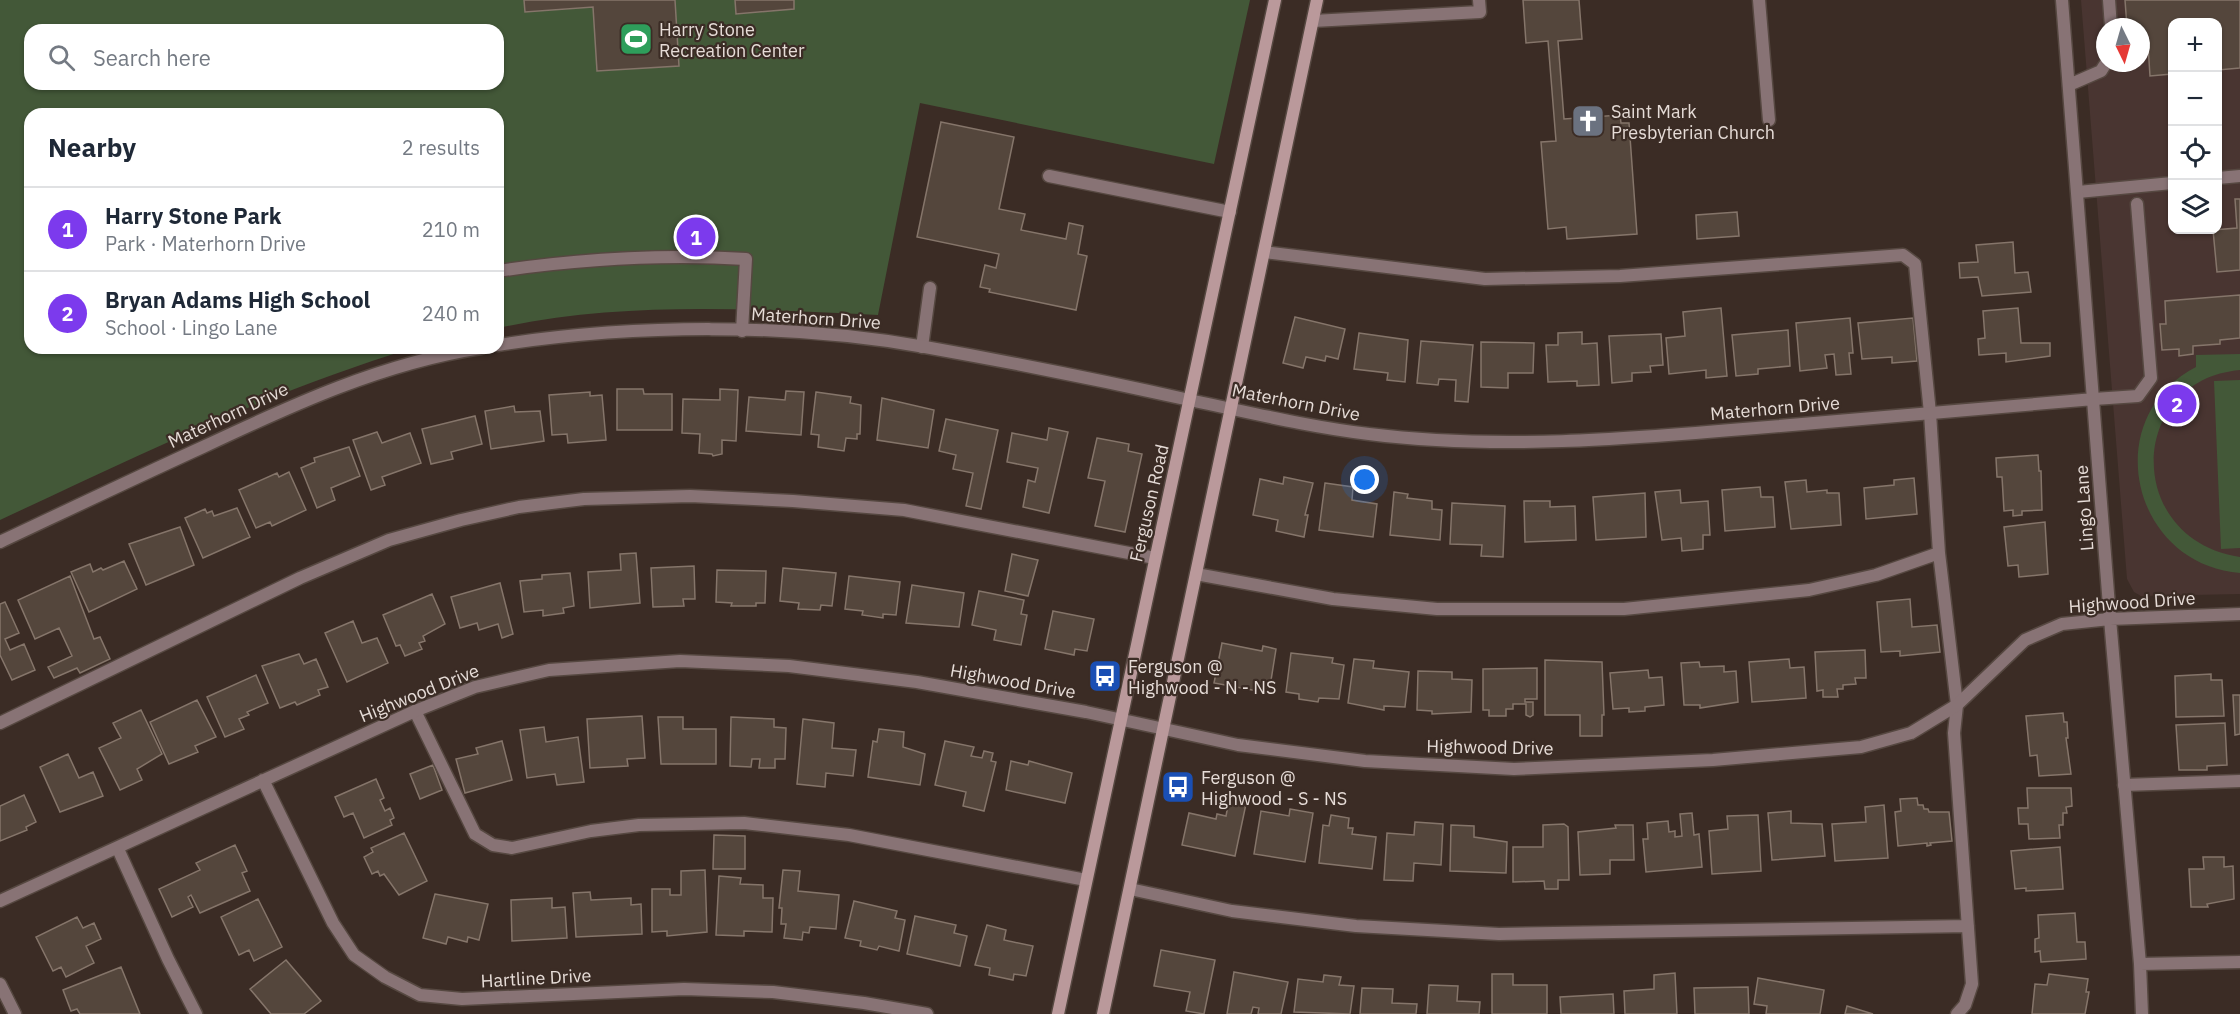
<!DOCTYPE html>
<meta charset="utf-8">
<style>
body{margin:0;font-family:"IBM Plex Sans",sans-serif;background:#f2f2f3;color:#1f2937}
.controls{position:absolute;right:18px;top:18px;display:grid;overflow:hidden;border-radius:12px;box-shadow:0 2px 4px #0004}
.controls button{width:54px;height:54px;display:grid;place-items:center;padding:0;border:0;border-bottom:2px solid #e0e1e3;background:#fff;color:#1f2937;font:30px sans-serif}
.compass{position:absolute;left:2096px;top:18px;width:54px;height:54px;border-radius:50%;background:#fff;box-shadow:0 2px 4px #0004;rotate:175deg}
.you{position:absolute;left:1365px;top:480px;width:21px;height:21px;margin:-15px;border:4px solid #fff;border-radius:50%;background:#1a73e8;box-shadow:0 0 0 9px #1a73e833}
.badge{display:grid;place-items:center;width:39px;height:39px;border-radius:50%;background:#7c3aed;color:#fff;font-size:20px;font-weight:700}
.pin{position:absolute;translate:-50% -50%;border:3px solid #fff;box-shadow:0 2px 6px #0006}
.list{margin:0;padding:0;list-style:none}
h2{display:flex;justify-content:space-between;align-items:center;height:78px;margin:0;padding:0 24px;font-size:26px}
h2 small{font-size:20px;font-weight:400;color:#747a83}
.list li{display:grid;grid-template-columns:39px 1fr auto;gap:18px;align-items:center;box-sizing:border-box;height:84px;padding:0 24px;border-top:2px solid #e0e1e3}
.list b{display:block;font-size:22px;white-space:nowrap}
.list p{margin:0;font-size:20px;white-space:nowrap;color:#747a83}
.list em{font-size:20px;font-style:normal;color:#747a83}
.icon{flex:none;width:33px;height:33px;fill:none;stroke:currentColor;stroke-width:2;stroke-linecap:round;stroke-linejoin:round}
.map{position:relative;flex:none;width:2240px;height:1014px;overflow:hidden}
.search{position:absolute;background:#fff;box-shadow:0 2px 4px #0004;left:24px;top:24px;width:480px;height:66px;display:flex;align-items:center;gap:15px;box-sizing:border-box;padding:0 21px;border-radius:18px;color:#747a83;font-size:22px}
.panel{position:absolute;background:#fff;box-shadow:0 2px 4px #0004;left:24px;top:108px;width:480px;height:246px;border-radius:18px}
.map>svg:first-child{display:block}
.education{fill:#493531;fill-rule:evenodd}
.park{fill:#435838;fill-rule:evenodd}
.building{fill:#54463c;stroke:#85756a;stroke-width:1.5}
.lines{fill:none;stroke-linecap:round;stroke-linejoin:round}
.lane-casing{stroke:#564841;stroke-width:15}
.street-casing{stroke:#564841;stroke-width:15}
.secondary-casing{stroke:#564841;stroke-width:15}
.lane{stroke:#887375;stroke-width:12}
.street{stroke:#887375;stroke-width:12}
.secondary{stroke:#ba999b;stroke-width:12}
.labels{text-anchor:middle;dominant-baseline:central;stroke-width:4.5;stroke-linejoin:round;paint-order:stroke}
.poi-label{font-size:18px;fill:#e6dcd7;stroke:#3b2c25;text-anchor:start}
.street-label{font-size:18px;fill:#e6dcd7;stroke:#3b2c25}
</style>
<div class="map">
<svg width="2240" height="1014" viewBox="0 0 2240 1014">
<rect width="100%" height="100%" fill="#3b2c25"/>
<path class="education" d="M2081,0H2240V594L2141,596L2134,592L2127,579ZM2172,22H2218V230H2172ZM2105,27H2141V63H2105Z"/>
<path class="park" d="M0,0H1250L1214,164L920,103L878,315C752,309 622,301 498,328V114H30V348H413C271,391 135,457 0,520ZM30,30H498V84H30Z
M2240,354V370C2127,380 2123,539 2240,557V573C2131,564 2098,418 2196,367V355Z
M2240,380V548L2221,549L2214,381Z"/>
<path class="building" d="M524,0H675L679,66L597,71L593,7L525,12Z
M735,0H794V9L736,14Z
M1523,0H1579L1582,39L1558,41L1564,119L1620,115L1621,123H1629L1637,234L1567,239L1566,227L1548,229L1541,142L1556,141L1548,41L1526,43Z
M2125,0H2240V68L2218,70V22H2172V74L2150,76L2148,45L2141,46V27H2127Z
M941,122L1014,137L999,209L1025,214L1021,230L1066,239L1069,223L1083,226L1078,254L1087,256L1076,310L989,292L990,289L980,287L985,265L996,268L999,254L917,237Z
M2235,199H2240V270L2217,272L2213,230L2237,228Z
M1737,212L1739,236L1697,239L1696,215Z
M2013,242L2015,273L2028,272L2031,292L1982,296L1978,277L1960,278L1959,263L1978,262L1976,245Z
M2240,295V338L2220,340V344L2193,346V354L2179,356V349L2162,350L2160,324H2166L2165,301Z
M1721,308L1727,376L1706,378V370L1669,374L1666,338L1685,336L1683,312Z
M2018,308L2021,343H2050V356L2006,362V353L1979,355L1978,339L1985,338L1983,311Z
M1295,317L1345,329L1338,359L1326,356L1325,361L1306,357L1303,368L1283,363Z
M1850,318L1853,353H1849L1851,374L1836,375L1834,354L1825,355L1827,368L1800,371L1796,323Z
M1913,318L1917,361L1892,363V357L1862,359L1858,323Z
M1788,330L1790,366L1758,369V374L1736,376L1732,335Z
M1582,332V344L1597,343L1599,385L1577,386V381L1548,382L1546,345H1558V333Z
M1359,333L1408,340L1405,382L1387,380L1388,373L1354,369Z
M1661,334L1663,365L1650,366L1651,372L1632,373V381L1612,383L1609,336Z
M1421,341L1473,345L1468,402L1455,401L1456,380L1439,379L1438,385L1417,383Z
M1481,342L1534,343L1533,373H1508V388L1481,387Z
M617,389H643L644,394H672V430H617Z
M720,389L738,390L736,441L722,440V454L713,456L712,454L699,453L700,434L682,433L683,399L720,400Z
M786,391L804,392L801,435L746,431L749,397L785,400Z
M590,392V396L602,395L606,440L568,443L567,434L552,435L549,395Z
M816,392L851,397L850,403L861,405L860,434H857V439L846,438L844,451L818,447L819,435L811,434Z
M882,398L934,410L928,448L877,440Z
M514,406L515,412L540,411L544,441L491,449L485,411Z
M475,416L482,444L451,452L453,459L431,464L422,429Z
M946,419L998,430L981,509L966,506L973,473L953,469L956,455L939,451Z
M1049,428L1068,432L1049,513L1023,507L1028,480L1035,482L1038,468L1007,462L1012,433L1047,440Z
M377,432L382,443L410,433L421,463L382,477L385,485L371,490L353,440Z
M1097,438L1129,444L1128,451L1142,454L1125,532L1095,526L1105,481L1088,478Z
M349,447L360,476L331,488L335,500L317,508L301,468L315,462L314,458Z
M2038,455L2039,471H2041L2042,510L2022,511V515L2013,516V510L2004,511L2002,477H1997L1996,458Z
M289,472L306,510L272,526L270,522L256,528L239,490L277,473L279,477Z
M1284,477L1313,483L1305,515H1308L1304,537L1276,531L1278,520L1253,515L1260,479L1283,484Z
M1914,478L1917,514L1866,519L1864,488L1894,485V480Z
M1806,480L1807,492L1827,490V493H1839L1841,525L1791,529L1785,482Z
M1325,483L1353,487L1352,500L1377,504L1373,537L1319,530Z
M1760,487L1761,497H1773L1775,527L1725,531L1722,490Z
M1680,490L1681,503L1708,501L1710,535H1703V549L1682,551L1681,538L1662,540L1655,492Z
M1394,492L1408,494L1407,498L1432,501V509L1442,510L1440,540L1390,535Z
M1645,493L1646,537L1596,540L1593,497Z
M1524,501H1550V507L1575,506L1576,540L1525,542Z
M1452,503L1505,506L1503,557L1481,556L1482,545L1450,544Z
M237,508L250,537L203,558L185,518L205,509L207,513L212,511L214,516Z
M2045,522L2048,574L2019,577L2018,565L2008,566L2004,527Z
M180,527L194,565L146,585L129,544Z
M636,553L640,603L590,608L588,572L621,570L620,554Z
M1012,554L1038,560L1028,596L1005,591Z
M124,561L137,589L89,612L71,572L90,564L93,572L101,568L103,570Z
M694,566L695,599H683L684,606L653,607L651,568Z
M783,568L836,573L832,606L821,605L820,610L798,609L799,603L780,601Z
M717,570L766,571L765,603H756V606H731L732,603L716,602Z
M570,573L574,606L563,608L564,613L543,616V610L524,612L520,581L542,579V575Z
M70,576L94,639L100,637L110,659L80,673L77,668L54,678L48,667L72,656L59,628L35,639L18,600Z
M849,576L900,582L896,615L883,614V618L862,615L863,611L845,609Z
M500,583L513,634L502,638L498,624L479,630L477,623L460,628L451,597Z
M912,585L964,593L959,627L906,623Z
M979,591L1024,600L1021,614L1027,615L1021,645L994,640L996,630L972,625Z
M432,594L445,624L423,636L425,641L419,643L422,649L405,656L400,645L396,646L383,615Z
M1910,599L1912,627L1937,625L1940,652L1900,656V651L1881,652L1877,602Z
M5,602L19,633L5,639L10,650L24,644L35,670L12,680L0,655V604Z
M1053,611L1094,619L1087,651L1075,649L1074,655L1045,649Z
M353,621L362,643L377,638L388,663L347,682L325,633Z
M1222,643L1262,651L1263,646L1276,649L1269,693L1214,683Z
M1865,650L1866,678H1855L1856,684L1843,685V689H1837L1838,697H1823V690L1817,691L1815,652Z
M1291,653L1333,658L1332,663L1344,665L1339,699L1319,698L1318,702L1299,699V694L1286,692Z
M299,654L304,664L316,659L328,687L318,690L320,695L297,705L295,702L280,708L262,666Z
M1354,659L1374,661L1373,668L1409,672L1405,707L1384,706V710L1348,703Z
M1789,659L1790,668L1804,667L1806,698L1752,702L1749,662Z
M1545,660L1602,662L1604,715H1602V736H1580V715H1545Z
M1699,662L1700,667L1724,666V672L1736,671L1738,702L1700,708V705H1684L1681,663Z
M1537,668V699H1525V702H1533V715L1530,717L1526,715V704H1513V709H1506V716H1489V710H1483V669Z
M1648,670L1649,678L1662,677L1664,705L1645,707V711L1629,712V708L1613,709L1610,673Z
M1418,671L1452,672V679L1472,680L1471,712L1432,714V711L1417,710Z
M2211,674V680H2222L2224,716L2176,717L2175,676Z
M256,675L268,703L247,712L249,715L239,719L244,729L225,737L207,697Z
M2233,695H2240V734L2235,735Z
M197,700L216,737L195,746L198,752L169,764L150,722Z
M141,710L162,754L137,769L142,780L120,790L99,748L121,738L113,723Z
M2063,713L2064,722H2067L2068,738H2066L2071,774L2039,776L2037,755L2030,756L2026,716Z
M642,716L645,758L627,759L628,766L590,768L587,719Z
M658,717H683V729H716V764H661Z
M731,717L774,719V727L786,728L785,759H775V768H759L760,759H752L751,767L730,766Z
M803,719L834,723L832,748L856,750L853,776L826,773L825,787L797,784Z
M2225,723L2227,765L2207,766V770H2179L2176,725Z
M544,727L546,742L578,737L584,782L557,785L555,774L527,778L520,730Z
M879,729L904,732L903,747L925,754L920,785L868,777L873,741L877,742Z
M502,741L512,780L465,793L456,759L478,754L476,748Z
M945,741L974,747L971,756L982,758L984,751L993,753L991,761L996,762L984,811L963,806L966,792L935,785Z
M68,754L79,778L93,772L103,796L60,812L40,767Z
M1011,761L1028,765L1029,761L1072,773L1065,803L1006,790Z
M433,765L442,790L420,799L410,774Z
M376,779L384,798L380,800L385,811L390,808L394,818L390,820L392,825L364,838L353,813L344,817L335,797Z
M2027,788H2071L2072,806L2066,807L2067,813H2063V825H2059L2060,838L2029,839L2028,824H2019L2018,808H2028Z
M24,795L36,822L26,827L27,830L0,841V806Z
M1917,798L1918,805H1923L1924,809H1928L1929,812H1949L1952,841L1930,843L1931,845L1927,846V843L1898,846L1895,812L1901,811L1900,799Z
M1229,800L1246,804L1235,856L1182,845L1189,813L1216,819L1217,814L1226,816Z
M1884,805L1888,858L1835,861L1832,824L1866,822L1865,807Z
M1290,809L1313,813L1305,862L1254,854L1261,811L1289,816Z
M1791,811V823L1822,824L1825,856L1772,860L1768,813Z
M1692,813L1694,835L1699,834L1702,867L1646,872L1643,839H1648L1647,823L1668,821L1669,832L1675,831V837L1682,836L1680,814Z
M1331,815L1349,818L1348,828H1353L1352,834L1376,837L1372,869L1319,863L1323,825L1329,826Z
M1758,815L1761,871L1712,874L1709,831L1728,829L1727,816Z
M1415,822L1443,824L1441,865L1414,863L1413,881L1384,880L1387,833L1414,835Z
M1564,824L1568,827L1569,880H1558V889H1545L1544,881L1513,882V847H1543V825Z
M1451,825L1474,826V837L1507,842L1506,873L1450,871Z
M1615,825H1633L1634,860H1610V874L1580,875L1578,832L1616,828Z
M404,833L427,881L399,895L384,874L380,876L378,871L372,874L364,857L373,852L371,848Z
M714,835L745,836V869H713Z
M235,845L247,871L242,873L250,891L200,913L191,895L188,897L193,907L172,917L159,889L200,870L196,863Z
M2060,847L2063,889L2026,891V888L2015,889L2011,851Z
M2203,857H2224V867L2233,866L2234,899L2207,904L2208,907H2191L2189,869H2204Z
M705,870L707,932L667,936V931L652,932V889H670V895H681V871Z
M783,870L800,871L798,891L839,895L836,929L810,927L809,933L803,932L802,940L784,938L786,924H781L782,908H779Z
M719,876L741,878L740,884L763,885V898H773L772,932L744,931V936L716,935Z
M590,892L591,900L631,898V905L641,904L642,934L576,937L573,893Z
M435,894L488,904L479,940L468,937L467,942L448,937L446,944L423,938Z
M552,898V908L565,907L567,938L512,941L511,900Z
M258,899L282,947L254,961L249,950L239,955L221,917Z
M854,901L897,911L895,918L905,920L899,951L879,946L877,950L860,946L861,941L845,938Z
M2075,913L2077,942H2085L2086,959L2041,962L2040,951L2035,952V939L2039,938L2038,915Z
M915,916L956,925L954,933L967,936L960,966L907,954Z
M77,917L83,928L94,923L101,939L86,946L94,963L66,977L61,967L53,971L36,937Z
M987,925L1006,930L1004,940L1033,946L1026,976L1014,974L1013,980L989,975L990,968L975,965Z
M1161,950L1215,960L1204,1014L1186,1011L1190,992L1154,986Z
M286,960L321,1001L304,1014H271L250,989Z
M121,967L140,1014H80L77,1009L71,1011L63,990Z
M1234,972L1288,982L1281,1014H1258L1259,1008L1253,1007L1251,1014H1227Z
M1675,973L1677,1014H1625L1624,991L1654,989V975Z
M1492,974H1513V985H1547V1014H1492Z
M2049,974L2088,979L2086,992H2089L2085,1014H2032L2035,984L2047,985Z
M1324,975L1341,977L1339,985L1354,986L1350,1014L1294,1012L1298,979L1323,982Z
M1758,978L1824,990L1820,1014H1766L1767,1006L1754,1004Z
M1429,985L1458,986L1457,1001L1480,1002L1479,1014H1427Z
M1748,987L1749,1014H1695L1694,988Z
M1362,988L1393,989L1392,1003L1417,1004L1416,1014H1360Z
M1613,994L1614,1014H1561L1560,997Z
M1847,1006L1873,1014H1845Z"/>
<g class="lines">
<defs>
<path id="lane" d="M1759,0L1769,120
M2109,0L2111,27
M1313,21L1480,12L1479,0
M2069,85L2101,71L2106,63
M1049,176L1230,212
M2218,178L2240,176
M2078,192L2172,183
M498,271C580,259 664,254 746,259L742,331
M922,347L930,288
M2094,399L2138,396L2151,378L2137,204
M1939,553L1957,705L1954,733L1972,984L1965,1005L1957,1014
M1196,574L1333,599L1437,609H1624L1809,590L1876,575L1939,553L1930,413L1915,264L1903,255L1620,276L1485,279L1264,252
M415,711L475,834L493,845L512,848L591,831L639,825L744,823L849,835L1086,880
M0,723L300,578L389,540L461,520L519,507L584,499L690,496L793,501L904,510L1155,558
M2124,785L2240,781
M118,849L168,959L196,1014
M1130,889L1232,911L1356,926L1499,934L1968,926"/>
<path id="street" d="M2062,0L2110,619L2140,964L2142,1014
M498,345C635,324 788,323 925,347C1015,363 1105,381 1194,401C1252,413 1310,427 1369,434C1497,450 1627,439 1756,428C1868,418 1981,409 2094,399
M0,542C68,510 135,478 203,447C292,405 383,363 481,348
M263,780L333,923L354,955L385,977L420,995L462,999L684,989L773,992L864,1003L927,1014
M0,901L415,711L475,687L549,670L680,661L789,666L917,682L1086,712L1238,745L1365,761L1514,769L1713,760L1861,747L1911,733L1957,705L2025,640L2062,624L2110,619L2240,614
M2140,964L2240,962
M0,984L15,1014"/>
<path id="secondary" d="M1058,1014L1275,0
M1103,1014L1317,0"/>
</defs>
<use href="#lane" class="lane-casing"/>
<use href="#street" class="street-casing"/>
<use href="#secondary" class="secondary-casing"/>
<use href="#lane" class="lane"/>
<use href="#street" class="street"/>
<use href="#secondary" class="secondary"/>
</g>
<defs>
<symbol id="stadium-square" viewBox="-11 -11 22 22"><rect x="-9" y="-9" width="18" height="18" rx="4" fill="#2e9e5b" stroke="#3b2c25"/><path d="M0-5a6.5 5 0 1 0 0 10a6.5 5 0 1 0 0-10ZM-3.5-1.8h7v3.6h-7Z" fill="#fff"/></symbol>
<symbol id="church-square" viewBox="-11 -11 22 22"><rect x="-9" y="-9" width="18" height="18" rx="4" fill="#6b7280" stroke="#3b2c25"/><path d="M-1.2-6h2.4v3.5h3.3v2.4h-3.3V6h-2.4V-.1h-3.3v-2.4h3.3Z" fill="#fff"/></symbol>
<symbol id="bus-square" viewBox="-11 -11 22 22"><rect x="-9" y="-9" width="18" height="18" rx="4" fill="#1a4fb4" stroke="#3b2c25"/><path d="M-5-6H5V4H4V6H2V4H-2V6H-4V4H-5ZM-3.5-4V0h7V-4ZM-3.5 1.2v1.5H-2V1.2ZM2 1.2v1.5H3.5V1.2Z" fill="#fff"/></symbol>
</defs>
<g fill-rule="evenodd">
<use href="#stadium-square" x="617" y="20" width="38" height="38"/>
<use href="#church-square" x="1569" y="102" width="38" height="38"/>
<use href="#bus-square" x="1086" y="657" width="38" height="38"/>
<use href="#bus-square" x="1159" y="768" width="38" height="38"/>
</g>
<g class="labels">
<g class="poi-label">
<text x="659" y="29">Harry Stone<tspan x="659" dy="21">Recreation Center</tspan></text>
<text x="1611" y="111">Saint Mark<tspan x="1611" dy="21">Presbyterian Church</tspan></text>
<text x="1128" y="666">Ferguson @<tspan x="1128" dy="21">Highwood - N - NS</tspan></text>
<text x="1201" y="777">Ferguson @<tspan x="1201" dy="21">Highwood - S - NS</tspan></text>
</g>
<g class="street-label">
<text transform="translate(816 318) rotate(4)">Materhorn Drive</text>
<text transform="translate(1296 402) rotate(11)">Materhorn Drive</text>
<text transform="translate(1775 408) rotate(-5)">Materhorn Drive</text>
<text transform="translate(228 415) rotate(-25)">Materhorn Drive</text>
<text transform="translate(1149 503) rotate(-77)">Ferguson Road</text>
<text transform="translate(2084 508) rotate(-94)">Lingo Lane</text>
<text transform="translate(2132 602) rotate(-4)">Highwood Drive</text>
<text transform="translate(1013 681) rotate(10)">Highwood Drive</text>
<text transform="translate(419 693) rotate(-22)">Highwood Drive</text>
<text transform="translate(1490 747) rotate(1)">Highwood Drive</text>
<text transform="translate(536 978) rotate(-3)">Hartline Drive</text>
</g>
</g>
</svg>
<div class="controls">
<button>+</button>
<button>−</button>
<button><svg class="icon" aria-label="locate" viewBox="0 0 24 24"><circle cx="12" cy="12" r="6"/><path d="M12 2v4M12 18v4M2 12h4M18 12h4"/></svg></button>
<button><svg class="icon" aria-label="layers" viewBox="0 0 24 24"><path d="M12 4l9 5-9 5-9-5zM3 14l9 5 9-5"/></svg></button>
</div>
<svg class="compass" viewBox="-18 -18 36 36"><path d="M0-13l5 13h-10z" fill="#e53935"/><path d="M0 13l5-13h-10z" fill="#747a83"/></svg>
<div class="you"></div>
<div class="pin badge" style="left:696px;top:237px">1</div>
<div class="pin badge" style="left:2177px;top:404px">2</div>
<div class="search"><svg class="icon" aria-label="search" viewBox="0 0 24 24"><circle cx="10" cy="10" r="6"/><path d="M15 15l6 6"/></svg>Search here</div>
<section class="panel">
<h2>Nearby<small>2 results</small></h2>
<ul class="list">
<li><span class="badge">1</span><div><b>Harry Stone Park</b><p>Park · Materhorn Drive</p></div><em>210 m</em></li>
<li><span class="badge">2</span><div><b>Bryan Adams High School</b><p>School · Lingo Lane</p></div><em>240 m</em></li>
</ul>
</section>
</div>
